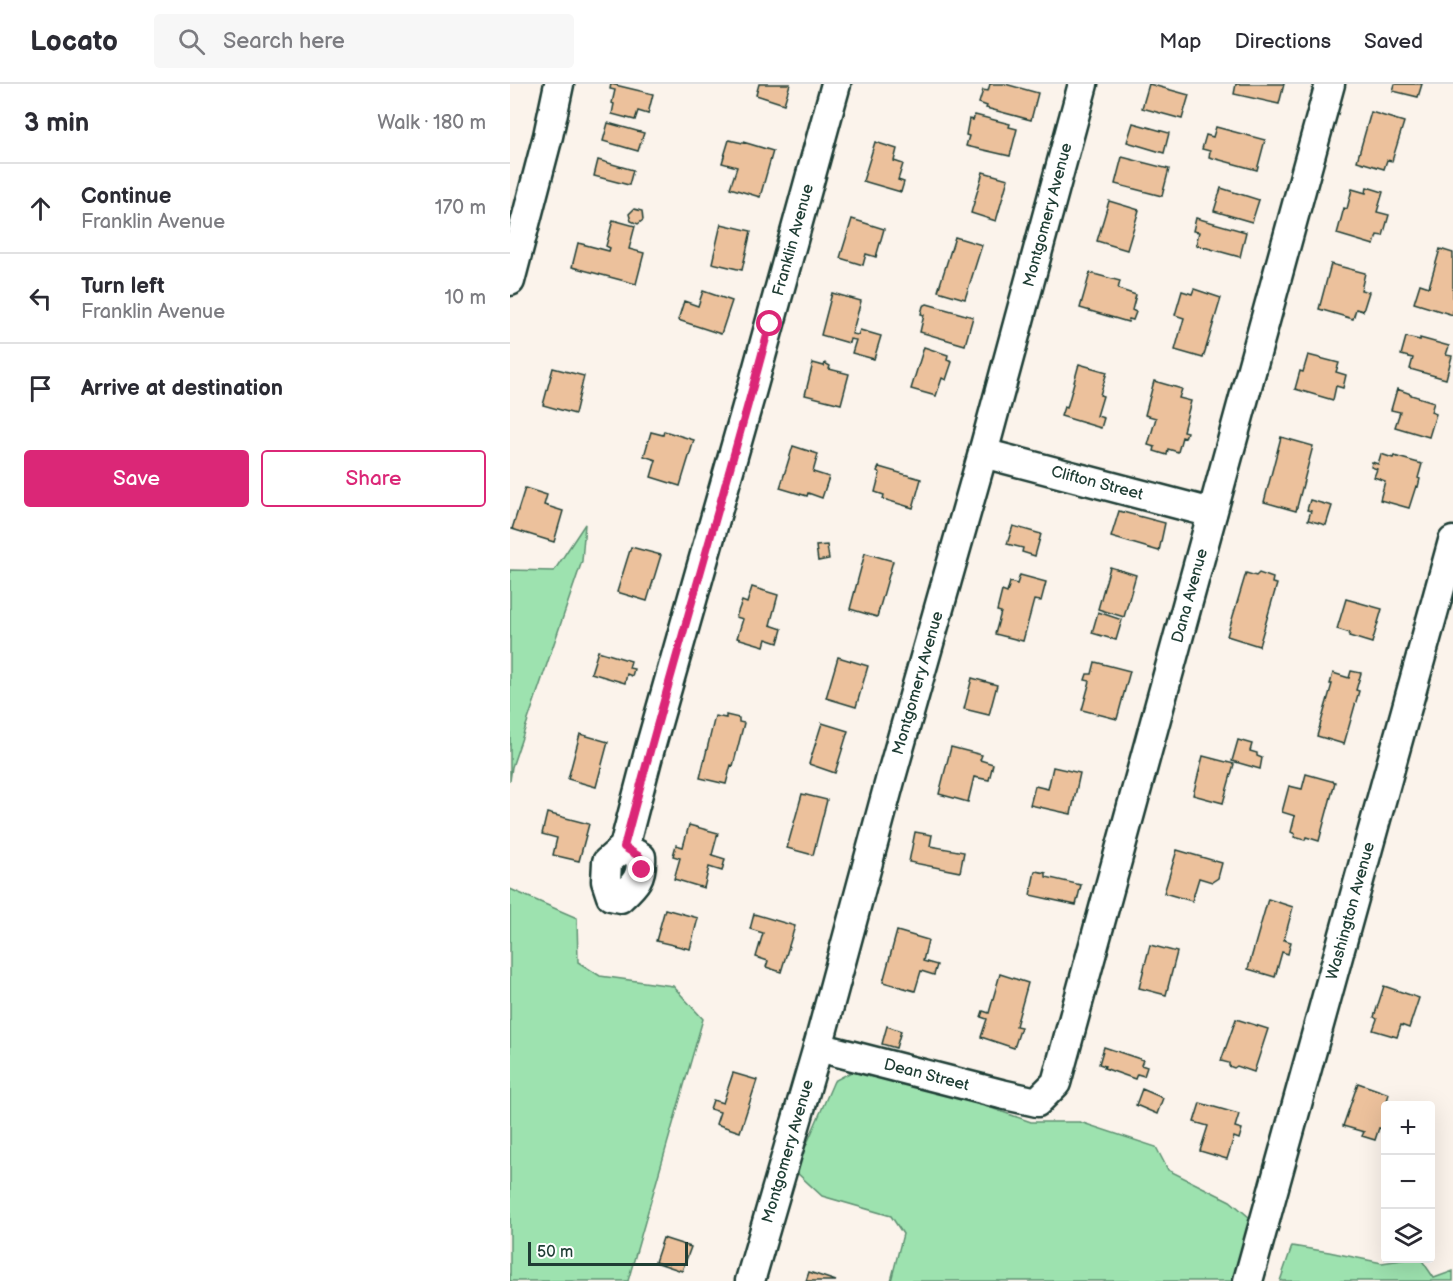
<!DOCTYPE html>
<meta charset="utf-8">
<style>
body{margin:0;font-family:"Balsamiq Sans",sans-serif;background:#f7f7f7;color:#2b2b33}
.controls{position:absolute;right:18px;bottom:18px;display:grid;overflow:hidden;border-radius:6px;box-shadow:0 6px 24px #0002}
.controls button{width:54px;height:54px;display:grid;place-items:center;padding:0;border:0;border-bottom:2px solid #e1e1e2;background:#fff;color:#2b2b33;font:30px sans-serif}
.scale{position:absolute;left:18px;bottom:15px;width:160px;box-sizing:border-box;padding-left:6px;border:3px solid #1f3d34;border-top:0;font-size:16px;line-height:21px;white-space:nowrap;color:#1f3d34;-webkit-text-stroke:4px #fff;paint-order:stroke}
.stop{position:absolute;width:18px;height:18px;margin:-14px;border:4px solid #db2777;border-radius:50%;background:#fff}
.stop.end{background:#db2777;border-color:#fff;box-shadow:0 2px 6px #0008}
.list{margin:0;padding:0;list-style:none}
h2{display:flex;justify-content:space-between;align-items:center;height:78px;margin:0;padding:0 24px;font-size:26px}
h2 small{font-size:20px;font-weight:400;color:#7c7c81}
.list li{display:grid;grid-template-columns:39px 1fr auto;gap:18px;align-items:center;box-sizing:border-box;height:90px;padding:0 24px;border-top:2px solid #e1e1e2}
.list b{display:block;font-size:22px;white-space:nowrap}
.list p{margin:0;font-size:20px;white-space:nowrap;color:#7c7c81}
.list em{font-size:20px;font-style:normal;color:#7c7c81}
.actions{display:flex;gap:12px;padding:18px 24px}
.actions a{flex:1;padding:14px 0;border:2px solid #db2777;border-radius:6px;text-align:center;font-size:21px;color:#db2777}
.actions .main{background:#db2777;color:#fff}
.icon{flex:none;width:33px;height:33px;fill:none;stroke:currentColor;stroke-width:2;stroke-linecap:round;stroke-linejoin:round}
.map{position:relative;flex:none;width:943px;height:1197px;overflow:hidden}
header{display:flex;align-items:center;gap:36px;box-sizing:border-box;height:84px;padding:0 30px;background:#fff;border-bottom:2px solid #e1e1e2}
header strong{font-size:28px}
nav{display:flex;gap:33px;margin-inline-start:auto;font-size:21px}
.search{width:420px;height:54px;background:#f7f7f7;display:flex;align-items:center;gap:15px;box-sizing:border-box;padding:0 21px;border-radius:6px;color:#7c7c81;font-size:22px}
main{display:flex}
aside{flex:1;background:#fff}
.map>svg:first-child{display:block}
.green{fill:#9de2af;stroke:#5e9072;stroke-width:1.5}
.building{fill:#ecc19c;stroke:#1f3d34;stroke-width:1.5}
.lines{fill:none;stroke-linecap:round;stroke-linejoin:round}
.minor-casing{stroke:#1f3d34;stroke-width:33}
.minor{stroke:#fff;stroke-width:28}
.route{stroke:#db2777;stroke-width:8}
.labels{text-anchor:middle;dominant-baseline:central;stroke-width:4.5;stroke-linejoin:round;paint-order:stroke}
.street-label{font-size:16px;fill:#1f3d34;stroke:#fff}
</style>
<header>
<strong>Locato</strong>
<div class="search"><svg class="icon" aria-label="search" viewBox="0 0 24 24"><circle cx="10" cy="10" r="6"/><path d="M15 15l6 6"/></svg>Search here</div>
<nav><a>Map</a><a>Directions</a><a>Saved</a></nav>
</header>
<main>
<aside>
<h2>3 min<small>Walk · 180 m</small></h2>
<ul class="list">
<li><svg class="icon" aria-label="ahead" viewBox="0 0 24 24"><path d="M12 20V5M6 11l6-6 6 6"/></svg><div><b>Continue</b><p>Franklin Avenue</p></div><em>170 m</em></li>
<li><svg class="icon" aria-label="left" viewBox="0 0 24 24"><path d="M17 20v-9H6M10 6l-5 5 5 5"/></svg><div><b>Turn left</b><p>Franklin Avenue</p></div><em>10 m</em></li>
<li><svg class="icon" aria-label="arrive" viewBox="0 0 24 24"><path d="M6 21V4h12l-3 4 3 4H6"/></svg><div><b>Arrive at destination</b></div></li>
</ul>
<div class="actions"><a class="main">Save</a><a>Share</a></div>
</aside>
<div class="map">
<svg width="943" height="1197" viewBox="0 0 943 1197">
<rect width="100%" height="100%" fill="#fbf3eb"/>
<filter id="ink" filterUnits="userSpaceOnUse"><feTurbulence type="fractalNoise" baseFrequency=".0167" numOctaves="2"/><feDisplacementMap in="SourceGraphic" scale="12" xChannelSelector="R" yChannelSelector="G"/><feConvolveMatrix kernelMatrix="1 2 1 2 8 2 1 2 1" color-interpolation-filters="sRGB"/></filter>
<g filter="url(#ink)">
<path class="green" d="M75,440L72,477L2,683L0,697V486L44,487Z
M0,805L67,834L68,878L90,892L163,902L193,935L118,1197H0Z
M343,987L416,1001L521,1038H570L646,1063L658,1086L720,1117L746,1139L728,1197H381L393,1150L381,1132L312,1112L285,1087L324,997Z
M782,1162L819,1168L872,1179L898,1175H911L924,1194L943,1187V1197H770Z"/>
<path class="building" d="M101,0L143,10L138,30L128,27L125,36L102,30L104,20L102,19L105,6L100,5Z
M249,0H280L274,20L246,11Z
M480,0H495L528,9L521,36L476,24L477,22L469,19L473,6L478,7Z
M639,0L679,11L672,35L632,24Z
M726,0H774L769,20L724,10Z
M885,0H912L908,13L883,7Z
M861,28L894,38L882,77L877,76L874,85L847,77Z
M465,31L500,40L499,43L507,45L500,72L456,62L459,52L456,51L459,35L463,36Z
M98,39L134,49L128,67L93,57Z
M623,39L659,49L654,69L617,58Z
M706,43L755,56L747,86L699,73L700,67L692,65L696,51L703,53Z
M219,56L233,59V58L263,67L250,113L220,104L227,83L212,79Z
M365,58L387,65L384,77L393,80L388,96L394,98L391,108L353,97Z
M612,73L659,85L652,112L605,100Z
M88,76L123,86L119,101L84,92Z
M473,88L498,95L486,137L461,129Z
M857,103L873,108L867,128L879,131L873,152L867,151L864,161L827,150L834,124L837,125L842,105L856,109Z
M711,104L749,116L742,138L704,127Z
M599,117L629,126L617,166L587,157Z
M124,125L132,127L133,136L128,140L121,137L119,130Z
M686,134L736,148L730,173L686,161L689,148L683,147Z
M342,135L374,145L366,173L356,170L353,181L330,174Z
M103,136L125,142L119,165L134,169L126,200L62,183L68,159L99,167L100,164L96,162Z
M211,140L241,147L232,186L202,179Z
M445,153L472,161L455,215L428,207Z
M930,165L943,169V231L904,219L910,200L919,203Z
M821,180L855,189L851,206L859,208L853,227L846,225L843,235L809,225Z
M580,189L610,197L608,205L626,211L622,226L626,228L623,236L619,235L618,238L570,224Z
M684,205L711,214L693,274L665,266L674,234L665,231L672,207L682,210Z
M193,207L222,217L211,250L168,236L174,217L188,222Z
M322,209L351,217L342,250L348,251L350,246L371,252L364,275L342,269L346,256L340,255L339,259L311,251Z
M417,220L463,233L455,261L410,248L414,231L411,230L413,222Z
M896,253L910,256V254L939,262L936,271L942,272L936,295L900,285L903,274L891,271Z
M414,263L438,271L437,276L442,278L436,296L432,294L426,312L401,305Z
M798,271L829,279L826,288L836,291L833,304L826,302L823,316L785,305L790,287L793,288Z
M303,279L314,282L315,279L320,282L319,285L339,290L331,320L295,311Z
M569,280L597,288L590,311L593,312L587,332L594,334L591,344L551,332L554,323L557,324Z
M43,284L74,292L65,330L33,321Z
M644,297L672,305L669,314L681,317L673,347L677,348L675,354L672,353L668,368L658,365L657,371L644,367L645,363L638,361L646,334L635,331Z
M887,305L901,310V311L924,318L921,328L926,330L919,353L885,343L890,328L881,326Z
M154,347L184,356L170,402L141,393L146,376L134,372L141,348L153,351Z
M771,353L803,362L786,427L754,418Z
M283,362L308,370L303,388L319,393L312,414L298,409L297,412L270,404Z
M871,370L883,374L884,372L912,380L908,394L910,395L908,403L906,402L899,424L870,416L875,397L864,393L867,385L861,383L862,378L868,380Z
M369,383L411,395L403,424L373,415L374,411L365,408L370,389L367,387Z
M15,404L37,411L34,421L53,427L44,458L2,445Z
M800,416L822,422L816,441L798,436L801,427L797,426Z
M609,427L655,439L649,467L601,453Z
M503,442L531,450L525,472L512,468L513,464L497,460Z
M317,461L319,475L308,477L306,462Z
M121,463L151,471L137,517L107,508Z
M355,469L383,477L367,533L340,525Z
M600,483L626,491L614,533L588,525Z
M736,489L746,492L749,489L763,494L762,499L767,500L749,562L717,552Z
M510,491L536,498L531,517L524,516L513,557L485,550L491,528L487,527L492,507L497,509L500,498L507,500Z
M242,503L268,511L260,541L272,545L268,559L256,555L254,562L227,554L233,535L226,533L232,517L237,519Z
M836,515L872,525L862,559L839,552L840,549L827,545Z
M588,528L612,536L606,556L582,549Z
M88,567L121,577L119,584L124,585L122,592L117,590L115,599L81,589Z
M328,573L358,582L346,623L316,614Z
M585,578L620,587L607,635L572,626L580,597L575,596L577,590H582Z
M841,587L851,589L846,606L849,607L834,660L807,652L822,600H820L823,589L839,594Z
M462,594L487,601L479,631L454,625Z
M216,631L229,634V638L234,639L223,682L221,681L216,700L190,694L205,632L216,634Z
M312,639L338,647L325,689L299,680Z
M70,650L98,658L86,703L58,695Z
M728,656L742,660L740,667L747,669V672L752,674L750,685L722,677Z
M441,663L472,671L470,676L483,680L479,696L464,693L458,718L429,710Z
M693,672L724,680L713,719L683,711Z
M543,683L570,689L561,730L520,721L525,702L538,705Z
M796,690L825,698L809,757L796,753L795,756L784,753L785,750L781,748L785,732L772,728L779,702L792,705Z
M292,710L317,716L303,771L277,764Z
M37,729L79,740L69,777L43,771L47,754L32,750Z
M179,741L208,749L202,771L215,775L212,787L199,783L194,804L164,795L170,774L163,772L166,761L173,763Z
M405,748L422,751L420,762L454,768L450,788L399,778Z
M667,766L712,779L708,794L702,798L689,794L682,817L654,809Z
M525,787L536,789V793L571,801L566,821L520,811Z
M758,815L783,823L774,856L781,858L778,870L772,868L765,893L738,885Z
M155,825L188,834L180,865L146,857Z
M244,830L285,842L271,888L256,883L258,877L246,873L253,849L240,845Z
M387,847L418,856L413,877L427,881L424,891L411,887L405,907L373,898Z
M640,861L667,868L656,911L629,904Z
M490,890L518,899L506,942L511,943L504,964L471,953L477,935L471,933L473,927L479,929Z
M874,902L909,914L899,944L891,941L887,953L863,946L867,935L864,933Z
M726,935L758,945L744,988L727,982L724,984L719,982V979L711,977Z
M377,942L391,947L386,964L372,960Z
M594,963L633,976L631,981L637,983L634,992L627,990L625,995L594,984L595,982L589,980Z
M223,989L247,996L230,1048L206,1040L210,1028L200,1025L203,1016L213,1019Z
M848,999L879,1010L876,1020L881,1022H876V1046L869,1044L865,1056L852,1052L854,1048L833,1042Z
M632,1005L653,1014L647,1030L626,1021Z
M690,1019L729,1030L725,1043L732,1045L729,1055L724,1053L717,1075L690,1067L698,1042L684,1038Z
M153,1154L181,1163L172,1187L145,1178Z
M299,1188L326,1197H296Z"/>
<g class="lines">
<defs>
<g id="minor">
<path d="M0,197L38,52L49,0"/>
<path id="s1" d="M473,369L702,429"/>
<path id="s2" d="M114,763L131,773C132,794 125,800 110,814L101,812L96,797L97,778L114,763L140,664L242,305L326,0"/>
<path id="s3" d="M308,963L491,1010L527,1018L546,999L820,0"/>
<path id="s4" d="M240,1197L308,963L381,693L473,369L573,0"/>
<path id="s5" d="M738,1197L943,457"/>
</g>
</defs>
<use href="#minor" class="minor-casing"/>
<use href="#minor" class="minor"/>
</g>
</g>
<g class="lines" filter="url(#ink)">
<path class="route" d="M132,786L130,773L114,763C160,588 213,415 260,240"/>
</g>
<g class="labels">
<g class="street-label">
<text stroke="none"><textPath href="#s4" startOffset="1107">Montgomery Avenue</textPath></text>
<text stroke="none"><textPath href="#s2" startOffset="765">Franklin Avenue</textPath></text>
<text stroke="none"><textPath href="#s1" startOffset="118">Clifton Street</textPath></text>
<text stroke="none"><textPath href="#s3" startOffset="758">Dana Avenue</textPath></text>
<text stroke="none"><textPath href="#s4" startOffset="621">Montgomery Avenue</textPath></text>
<text stroke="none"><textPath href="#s5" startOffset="384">Washington Avenue</textPath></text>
<text stroke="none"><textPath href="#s3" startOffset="112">Dean Street</textPath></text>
<text stroke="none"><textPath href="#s4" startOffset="135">Montgomery Avenue</textPath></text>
</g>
</g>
</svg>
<div class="controls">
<button>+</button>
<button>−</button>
<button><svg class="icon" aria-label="layers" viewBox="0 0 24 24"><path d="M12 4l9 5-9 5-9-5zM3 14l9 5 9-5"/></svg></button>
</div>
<div class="scale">50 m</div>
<div class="stop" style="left:260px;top:240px"></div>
<div class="stop end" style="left:132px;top:786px"></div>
</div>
</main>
